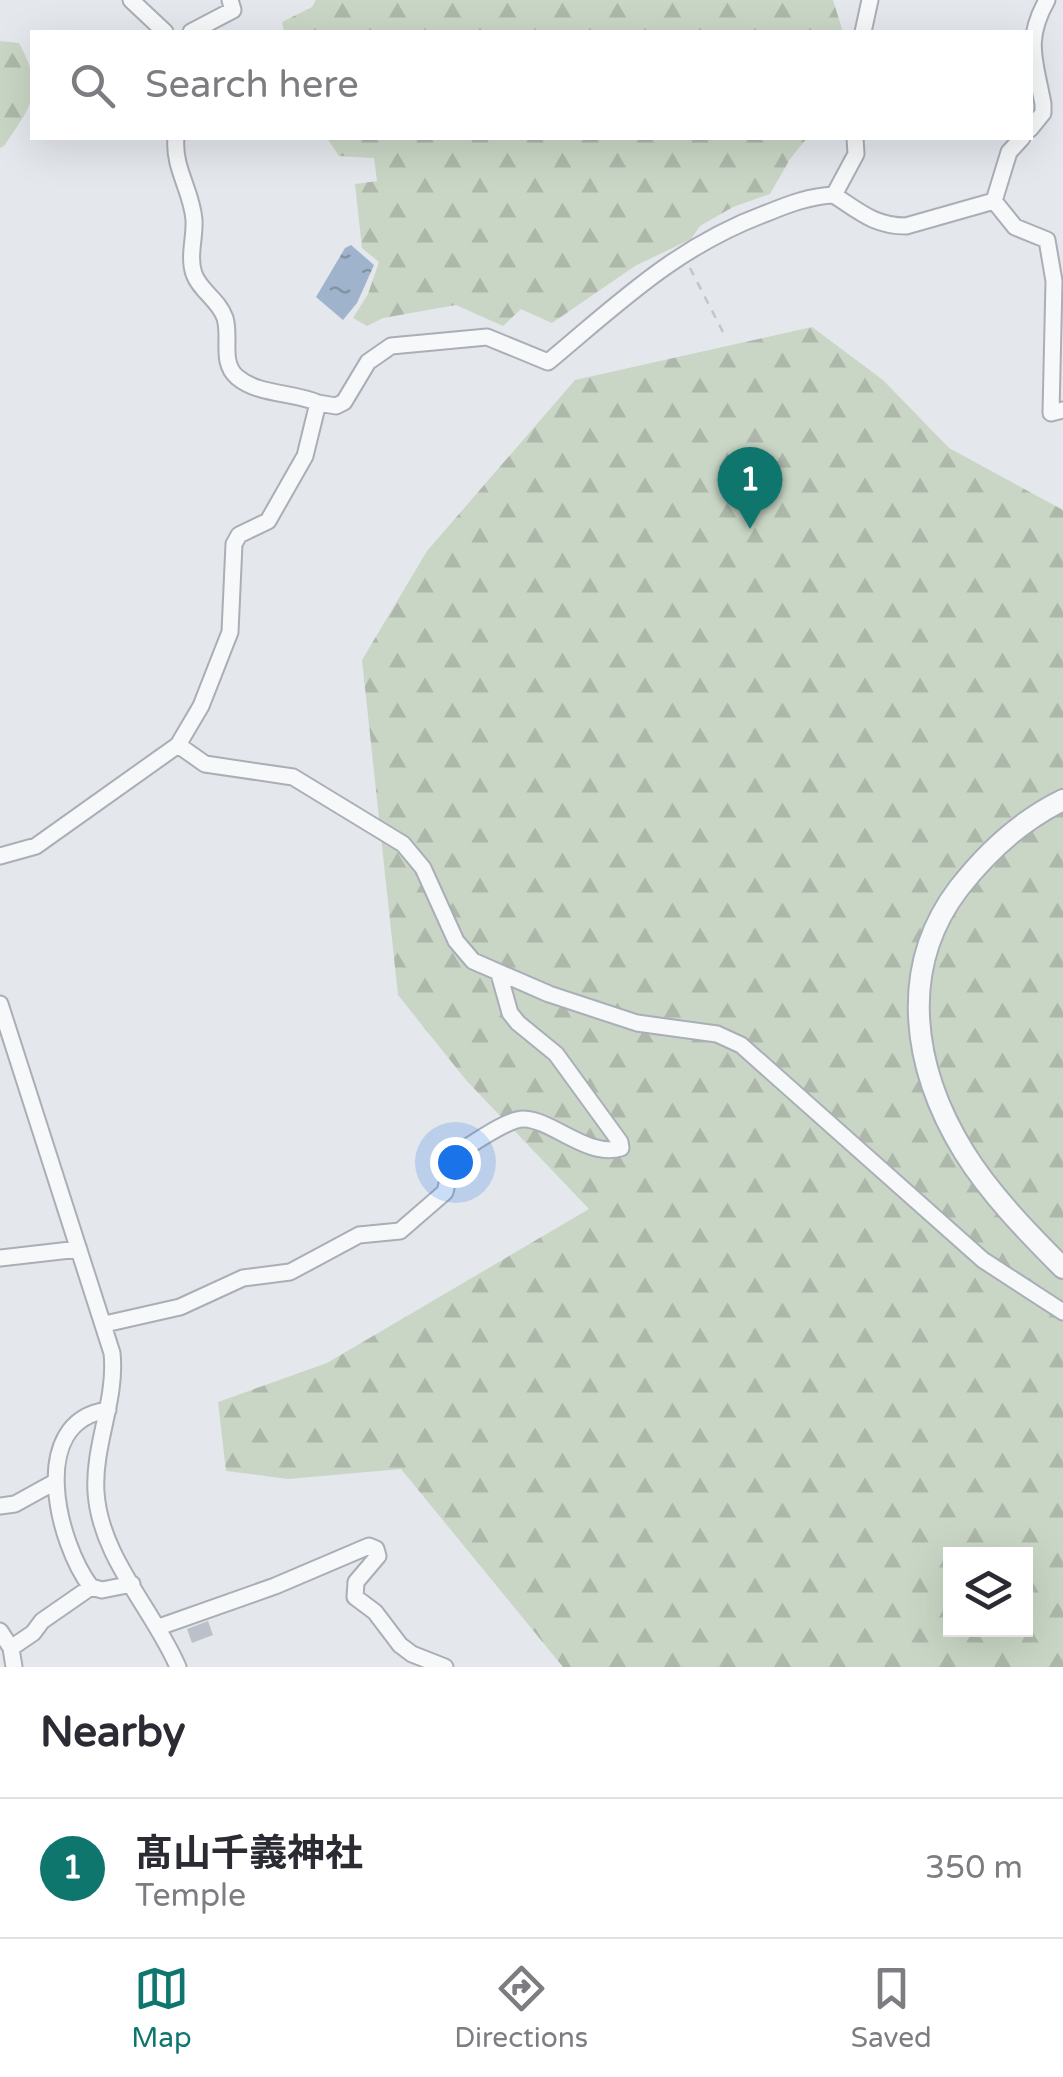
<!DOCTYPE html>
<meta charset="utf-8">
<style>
body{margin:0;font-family:"Varela Round","Noto Sans JP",sans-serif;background:#f2f2f3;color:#2b2b33}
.controls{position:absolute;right:30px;bottom:30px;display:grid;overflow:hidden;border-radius:0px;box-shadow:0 10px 40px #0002}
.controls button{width:90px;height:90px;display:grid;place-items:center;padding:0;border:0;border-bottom:2px solid #e1e1e2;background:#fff;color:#2b2b33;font:50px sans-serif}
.you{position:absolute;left:455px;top:1162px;width:35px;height:35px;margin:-25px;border:8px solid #fff;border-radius:50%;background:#1a73e8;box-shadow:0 0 0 15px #1a73e833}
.badge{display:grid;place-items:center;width:65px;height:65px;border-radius:50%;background:#0f766e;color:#fff;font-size:32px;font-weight:700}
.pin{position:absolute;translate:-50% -82px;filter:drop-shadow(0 2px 5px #0008)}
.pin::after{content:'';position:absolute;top:52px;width:35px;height:30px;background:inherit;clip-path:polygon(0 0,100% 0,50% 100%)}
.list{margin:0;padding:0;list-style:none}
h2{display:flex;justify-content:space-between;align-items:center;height:130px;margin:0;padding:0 40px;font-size:42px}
h2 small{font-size:32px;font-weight:400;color:#7c7c81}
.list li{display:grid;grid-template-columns:65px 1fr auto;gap:30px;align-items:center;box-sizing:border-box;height:140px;padding:0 40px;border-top:2px solid #e1e1e2}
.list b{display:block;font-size:38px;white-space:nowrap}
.list p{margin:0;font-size:32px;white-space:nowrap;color:#7c7c81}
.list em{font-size:32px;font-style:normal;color:#7c7c81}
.icon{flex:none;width:55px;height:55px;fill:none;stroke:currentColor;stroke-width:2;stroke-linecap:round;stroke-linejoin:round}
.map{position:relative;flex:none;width:1063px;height:1667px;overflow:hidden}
.search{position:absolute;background:#fff;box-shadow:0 10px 40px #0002;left:30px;right:30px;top:30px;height:110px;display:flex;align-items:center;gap:25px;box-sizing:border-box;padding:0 35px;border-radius:0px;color:#7c7c81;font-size:38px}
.sheet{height:270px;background:#fff}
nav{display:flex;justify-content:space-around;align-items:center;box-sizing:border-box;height:140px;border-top:2px solid #e1e1e2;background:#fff;font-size:28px;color:#7c7c81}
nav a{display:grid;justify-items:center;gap:5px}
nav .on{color:#0f766e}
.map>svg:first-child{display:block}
.forest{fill:url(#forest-firs);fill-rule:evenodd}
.water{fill:url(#water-ripples)}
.building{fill:#bbc0ca}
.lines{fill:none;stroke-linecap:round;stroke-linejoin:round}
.minor-casing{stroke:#a9aeb7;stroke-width:19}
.tertiary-casing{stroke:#a9aeb7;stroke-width:24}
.path{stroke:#c2c5cb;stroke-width:2.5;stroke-dasharray:8 8;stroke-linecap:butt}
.minor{stroke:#f7f8fa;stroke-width:15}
.tertiary{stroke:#f7f8fa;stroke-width:20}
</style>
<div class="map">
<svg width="1063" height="1667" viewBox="0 0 1063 1667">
<defs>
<pattern id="forest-firs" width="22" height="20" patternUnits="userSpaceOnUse" patternTransform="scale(2.5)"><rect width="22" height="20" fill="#c9d6c5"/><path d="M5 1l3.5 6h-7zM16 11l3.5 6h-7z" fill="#adb8ab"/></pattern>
<pattern id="water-ripples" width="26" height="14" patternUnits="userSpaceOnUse" patternTransform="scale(2.5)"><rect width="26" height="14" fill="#9fb4cc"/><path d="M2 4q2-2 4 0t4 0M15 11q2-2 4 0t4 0" fill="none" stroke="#8293a7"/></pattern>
</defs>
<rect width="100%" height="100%" fill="#e4e7ec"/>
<path class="forest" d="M316,0H833L843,32H284L282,22L312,7Z
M0,41L19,43C45,91 32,105 4,146L0,148Z
M327,138H807L790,159L770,194L733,207L700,226L691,239L635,266L552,323L521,309L503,326L456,305L383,318L367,326L353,318L368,294L379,262L362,248L355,184L377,181L374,158L339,156Z
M812,327L883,380L949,448L1063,510V1667H563L401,1469L288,1479L226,1471L218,1402L327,1363L589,1209L466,1080L398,995L362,660L427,551L575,380ZM950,1554H1026V1630H950Z"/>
<path class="water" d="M351,245L374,265L357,303L343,320L316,297L345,248Z"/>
<path class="building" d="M208,1621L213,1635L192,1643L187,1629Z"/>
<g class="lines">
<defs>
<path id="minor" d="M131,0L165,32
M191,32L233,10L230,0
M863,32L870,0
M1030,129L1043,113V104C1035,60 1024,41 1047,0
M834,195L856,154L855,138
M994,201L1015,227L1047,240L1054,281L1051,413L1063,410
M318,403L336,406L344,402L368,362L391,346L487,337L548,362C620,302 677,246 767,213C789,204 810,196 834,195C860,212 875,226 906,226L994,201L1009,152L1022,138
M178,745L205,764L293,777L403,844L423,868L456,941L473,961L549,994L637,1023L717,1034L741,1045L983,1260L1063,1312
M0,856L36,846L178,745L201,706L230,632L234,544L239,535L268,521L305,456L318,403C293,392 258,395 237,377C220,362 231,338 225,318C219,300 200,291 194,274C188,257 195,238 194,220C192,191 173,168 176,138
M0,1004L112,1353C117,1400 93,1445 96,1492C100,1557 153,1609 178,1667
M0,1258L79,1249
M105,1324L180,1307L243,1278L290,1272L359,1235L400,1231L445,1192L454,1155C469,1147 507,1118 524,1119C553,1120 587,1158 621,1148L620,1142L556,1054L518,1023L510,1013L499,974
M108,1410C26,1421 58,1544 91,1587L102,1590L132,1584
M0,1506L15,1504L53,1483
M159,1627L275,1586L369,1546L376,1549L378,1556L356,1582L355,1597L375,1612L400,1645L412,1654L445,1667
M0,1631L11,1648L14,1667
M11,1648L33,1633L42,1621L91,1587"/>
<path id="tertiary" d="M1063,800C1022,820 987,852 959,888C897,969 913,1069 964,1152C990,1194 1028,1233 1063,1268"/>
</defs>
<use href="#minor" class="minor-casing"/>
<use href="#tertiary" class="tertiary-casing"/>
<path class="path" d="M690,268L726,338"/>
<use href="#minor" class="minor"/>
<use href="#tertiary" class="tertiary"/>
</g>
</svg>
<div class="controls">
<button><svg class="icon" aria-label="layers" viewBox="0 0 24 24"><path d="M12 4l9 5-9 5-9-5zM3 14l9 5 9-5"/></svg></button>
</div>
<div class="you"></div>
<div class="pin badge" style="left:750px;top:529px">1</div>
<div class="search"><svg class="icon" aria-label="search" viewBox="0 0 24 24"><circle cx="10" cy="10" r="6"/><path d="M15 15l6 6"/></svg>Search here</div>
</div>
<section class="sheet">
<h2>Nearby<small></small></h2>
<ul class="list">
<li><span class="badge">1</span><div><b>髙山千義神社</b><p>Temple</p></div><em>350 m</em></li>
</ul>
</section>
<nav>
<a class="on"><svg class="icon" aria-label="map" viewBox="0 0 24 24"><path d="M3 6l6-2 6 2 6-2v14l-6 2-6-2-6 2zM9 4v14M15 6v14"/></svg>Map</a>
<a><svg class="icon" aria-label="directions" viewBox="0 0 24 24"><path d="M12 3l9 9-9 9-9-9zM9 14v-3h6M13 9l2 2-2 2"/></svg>Directions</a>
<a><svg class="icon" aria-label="saved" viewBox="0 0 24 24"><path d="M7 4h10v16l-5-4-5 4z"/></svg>Saved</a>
</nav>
